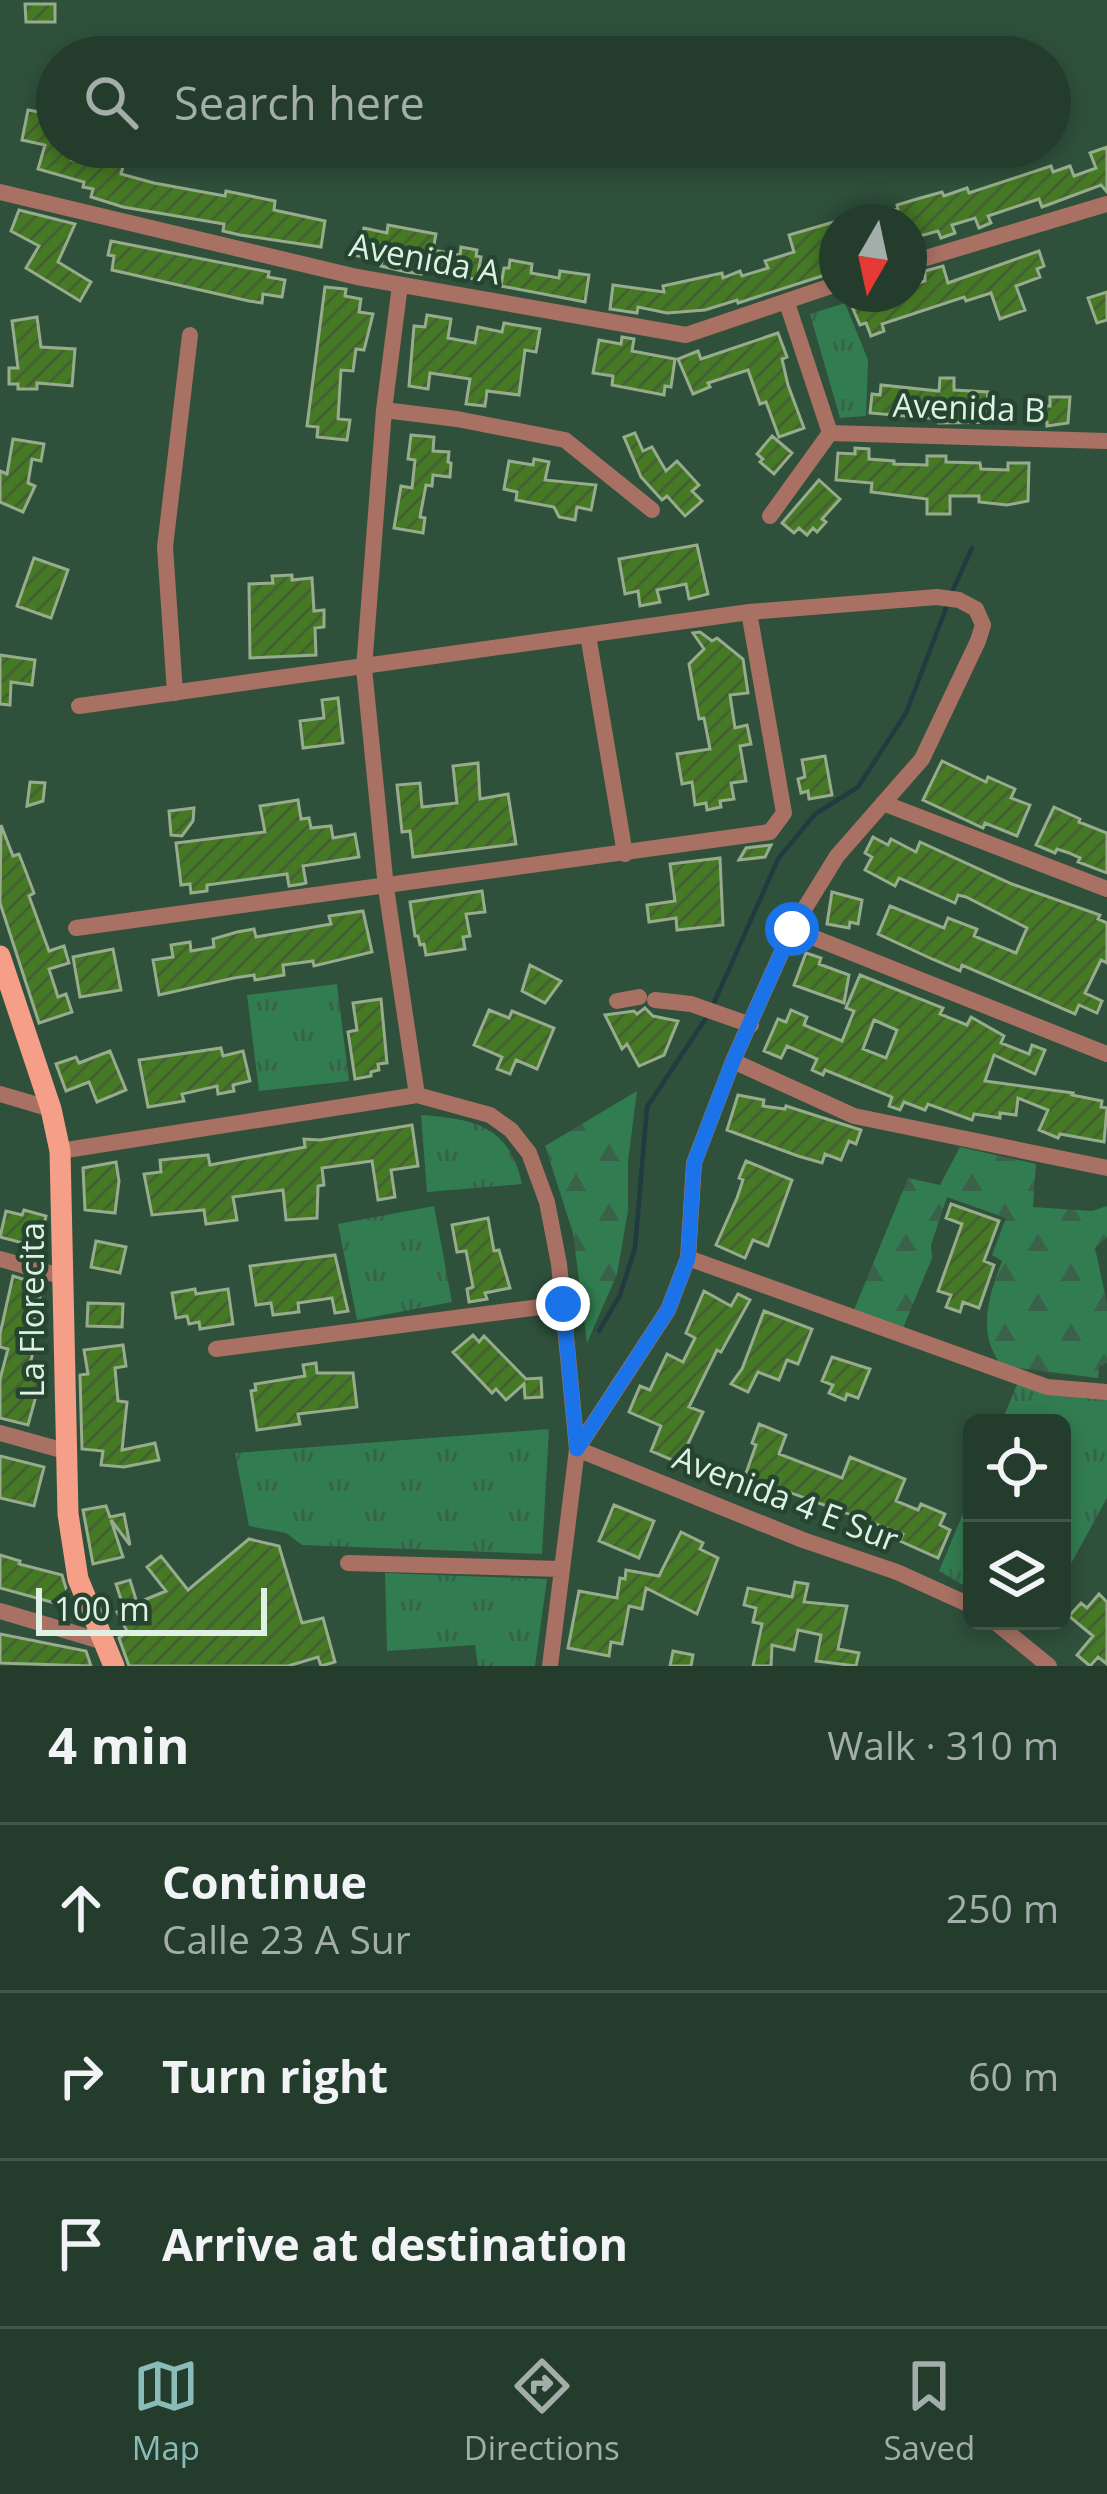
<!DOCTYPE html>
<meta charset="utf-8">
<style>
body{margin:0;font-family:"Open Sans",sans-serif;background:#2b4334;color:#f1f3f6}
.controls{position:absolute;right:36px;bottom:36px;display:grid;overflow:hidden;border-radius:18px;box-shadow:0 6px 18px #0003}
.controls button{width:108px;height:108px;display:grid;place-items:center;padding:0;border:0;border-bottom:3px solid #405648;background:#233c2c;color:#f1f3f6;font:60px sans-serif}
.compass{position:absolute;left:819px;top:204px;width:108px;height:108px;border-radius:50%;background:#233c2c;box-shadow:0 6px 18px #0003;rotate:189deg}
.scale{position:absolute;left:36px;bottom:30px;width:231px;box-sizing:border-box;padding-left:12px;border:6px solid #dff1e4;border-top:0;font-size:33px;line-height:42px;white-space:nowrap;color:#dff1e4;-webkit-text-stroke:9px #254531;paint-order:stroke}
.stop{position:absolute;width:36px;height:36px;margin:-27px;border:9px solid #1a73e8;border-radius:50%;background:#fff}
.stop.end{background:#1a73e8;border-color:#fff;box-shadow:0 3px 12px #0008}
.list{margin:0;padding:0;list-style:none}
h2{display:flex;justify-content:space-between;align-items:center;height:156px;margin:0;padding:0 48px;font-size:51px}
h2 small{font-size:39px;font-weight:400;color:#a3ada9}
.list li{display:grid;grid-template-columns:78px 1fr auto;gap:36px;align-items:center;box-sizing:border-box;height:168px;padding:0 48px;border-top:3px solid #405648}
.list b{display:block;font-size:45px;white-space:nowrap}
.list p{margin:0;font-size:39px;white-space:nowrap;color:#a3ada9}
.list em{font-size:39px;font-style:normal;color:#a3ada9}
.icon{flex:none;width:66px;height:66px;fill:none;stroke:currentColor;stroke-width:2;stroke-linecap:round;stroke-linejoin:round}
.map{position:relative;flex:none;width:1107px;height:1666px;overflow:hidden}
.search{position:absolute;background:#233c2c;box-shadow:0 6px 18px #0003;left:36px;right:36px;top:36px;height:132px;display:flex;align-items:center;gap:30px;box-sizing:border-box;padding:0 42px;border-radius:66px;color:#a3ada9;font-size:45px}
.sheet{height:660px;background:#233c2c}
nav{display:flex;justify-content:space-around;align-items:center;box-sizing:border-box;height:168px;border-top:3px solid #405648;background:#233c2c;font-size:33px;color:#a3ada9}
nav a{display:grid;justify-items:center;gap:6px}
nav .on{color:#8bbbb9}
.map>svg:first-child{display:block}
</style>
<div class="map">
<svg width="1107" height="1666" viewBox="0 0 1107 1666">
<defs>
<pattern id="grass-tufts" width="24" height="20" patternUnits="userSpaceOnUse" patternTransform="scale(3)"><rect width="24" height="20" fill="#327c51"/><path d="M3 7l-1-3M5 7V3M7 7l1-3M15 17l-1-3M17 17v-4M19 17l1-3" fill="none" stroke="#3a624a"/></pattern>
<pattern id="forest-firs" width="22" height="20" patternUnits="userSpaceOnUse" patternTransform="scale(3)"><rect width="22" height="20" fill="#327c51"/><path d="M5 1l3.5 6h-7zM16 11l3.5 6h-7z" fill="#3a624a"/></pattern>
<pattern id="building-hatch" width="6" height="6" patternUnits="userSpaceOnUse" patternTransform="scale(3)"><rect width="6" height="6" fill="#457923"/><path d="M-1 1l2-2M0 6l6-6M5 7l2-2" fill="none" stroke="#446034"/></pattern>
</defs>
<rect width="100%" height="100%" fill="#2f503b"/>
<path fill="url(#grass-tufts)" d="M845,303L868,360L866,416L840,418L810,314Z
M337,984L349,1081L259,1091L247,995Z
M421,1115C474,1119 509,1125 522,1184L427,1192Z
M434,1206L452,1302L357,1320L338,1224Z
M1018,1382L1107,1399V1498L1062,1580V1423H1001Z
M549,1429L542,1554L302,1545L286,1533L249,1526L235,1453Z
M972,1492V1590L939,1571Z
M385,1573L547,1579L535,1666H478L475,1645L387,1651Z"/>
<path fill="url(#forest-firs)" d="M637,1091L628,1161V1211L617,1274L587,1343L573,1233L545,1146Z
M960,1147L1036,1164L1033,1207L1092,1211L1107,1206V1237L1095,1248L1107,1303V1363L1099,1367L1098,1378L1002,1366C976,1334 989,1295 1002,1261L992,1255L1006,1218L947,1197L931,1245L932,1258L903,1328L854,1310L908,1178L940,1185Z"/>
<g fill="none" stroke-linecap="round" stroke-linejoin="round">
<path stroke="#223b41" stroke-width="4.5" d="M952,592L972,548
M713,1005L778,859L815,814L858,787L906,713L948,603
M599,1331L620,1295L635,1248L647,1107L708,1015"/>
</g>
<path fill="url(#building-hatch)" stroke="#97ac8c" stroke-width="3" fill-rule="evenodd" d="M25,4H55V22H26Z
M28,110L57,115V147H66L65,154L74,156L72,160L99,165L101,158L124,163L121,174L154,183L225,196L226,191L275,201L274,210L325,221L321,247L240,235L223,231L224,224L123,207L91,197L93,189L83,187L84,182L38,169L45,145L22,140Z
M1107,147V192L1101,185L1042,207L1039,199L988,216L991,223L979,228L975,218L952,225L955,233L941,238L938,231L909,239V222H865V218L898,209L897,205L917,199L942,192L944,196L967,188L969,193L1051,166L1053,172L1070,166L1074,176L1096,168L1090,153Z
M19,210L75,224L58,262L91,282L80,301L26,268L39,246L11,231Z
M837,221V267L822,276L738,303L737,300L705,310L667,313L638,307L637,313L610,309L613,285L664,292L663,286L722,273L723,278L740,271L742,276L768,268L765,261L794,252L789,235Z
M388,225L436,234L433,250L460,255L461,247L477,250L476,256L481,257L477,279L448,277L449,273L422,268L421,274L407,272L381,266L382,260L353,255L357,236L362,238L364,228L387,233Z
M111,241L269,272L268,277L285,280L282,297L263,294L262,303L249,301L112,270L114,256L108,255Z
M1039,251L1044,266L1037,269L1040,277L1016,286L1025,310L1000,319L991,293L966,301L964,297L882,324L884,331L871,336L866,323L860,325L853,309L889,294H909V286L925,281V271L943,266L948,283Z
M510,260L532,264L531,273L559,278L560,271L589,275L585,302L501,286L504,268H509Z
M325,287L346,289L345,296L361,299L359,312L373,314L364,350L356,349L353,371L341,370L338,419L350,420L347,440L317,437L318,427L307,426Z
M1107,292V320L1097,323L1088,298Z
M427,315L451,319L448,338L475,343L478,327L502,332L504,323L540,329L536,352L525,350L519,395L487,391L485,406L466,404L470,379L430,373L428,389L409,386L414,326L425,327Z
M37,317L41,347L75,349L72,386L37,383V389H18V384H9V368H18L12,321Z
M778,333L787,357L782,359L788,385L804,428L779,437L766,402L760,404L748,370L708,383L710,387L693,394L678,359L698,351L701,359Z
M622,337L634,339L632,351L675,359L671,387L665,386L664,395L612,385L613,376L593,373L599,340L621,344Z
M940,378H954V390L988,392L987,402H1003L1002,422L939,423V419L870,413L872,394L880,395L881,385L939,391Z
M1050,397H1070L1068,423L1047,426V422L1039,421L1040,405L1050,406Z
M635,433L643,451L652,447L666,471L677,461L699,485L692,491L702,501L685,516L667,496L662,500L641,477L624,437Z
M411,435L434,437L433,451L449,452L448,462L451,463L450,477L433,475L432,486L426,485L420,517L425,518L423,533L394,528L401,486L412,488L415,460L408,459Z
M772,436L792,453L774,474L760,462L763,459L757,454Z
M13,439L44,444L41,461L32,459L28,483L35,486L23,512L0,502V471L7,474Z
M855,448L869,449V459L894,461V464L927,465V456H946V462L980,463L981,469L1008,470V463H1029L1028,501L1007,505L979,502V496H950V514H927V499L871,492L872,483L836,480L838,453L855,454Z
M534,459L549,462L545,480L596,485L591,510L577,507L575,520L559,517L554,507L516,500L517,492L504,489L509,461L533,465Z
M819,480L840,499L822,519L826,522L817,532L813,528L807,535L799,528L794,533L782,523Z
M697,545L708,594L689,599L686,584L657,590L660,602L640,606L638,591L625,594L619,559Z
M34,558L68,570L51,618L17,606Z
M292,575V580L312,578L314,611L324,610V627L315,628L316,655L250,658L249,584L273,583L272,576Z
M700,632L712,641L717,638L743,659L748,693L730,695L735,728L747,725L751,744L740,746L746,781L731,783L734,799L720,801L721,807L707,810L706,803L695,805L692,782L682,784L677,754L710,749L704,718L699,719L689,664L704,649L693,633Z
M0,655L35,660L32,685L11,682L10,705L0,704Z
M338,698L343,743L303,748L300,721L324,718L322,700Z
M825,756L832,795L809,799L808,791L801,793L798,779L805,777L802,760Z
M942,761L986,782L988,777L1015,789L1011,798L1030,805L1017,836L985,823L983,828L923,800Z
M478,763L480,799L508,794L516,844L413,857L410,831L402,832L397,785L420,783L422,807L457,803L453,766Z
M30,782L45,783L43,801L27,806Z
M298,800L301,819L309,818L311,828L331,826L333,838L355,834L359,857L303,866L306,883L302,884L289,886L287,874L207,885V891L191,893L190,884L181,885L176,843L265,832L260,806Z
M1054,807L1080,819L1079,822L1107,833V873L1078,862L1080,858L1069,853L1057,849L1055,853L1036,845Z
M194,808L193,821L182,836L171,835L169,811Z
M1,825L13,856L19,854L26,872L34,893L29,896L49,951L64,946L69,963L49,969L58,997L66,994L72,1012L39,1023L0,903Z
M873,837L888,845L891,839L916,852L920,842L1012,884L1100,915L1098,919L1107,923V963L1101,960L1085,993L1102,1001L1097,1013L1079,1005L1075,1014L962,965L960,971L932,959L878,934L890,906L944,928L948,918L977,929L974,936L1016,953L1027,928L966,897L958,895L955,903L899,878L895,886L865,870L872,857L865,853Z
M771,845L765,857L739,860L746,848Z
M720,858L723,925L677,930L676,918L649,922L647,905L675,901L670,864Z
M482,891L485,912L466,914L470,936L463,937L465,949L426,955L424,944L420,945L418,936H415L410,902Z
M832,892L862,900L858,924L850,922L849,928L827,924Z
M363,911L372,952L314,966L313,961L283,965L284,975L255,980L254,975L234,978L159,995L153,960L173,957L171,945L190,942L191,951L214,947L213,939L237,932L254,929L256,937L331,924L329,916Z
M113,949L121,990L80,997L73,957Z
M806,953L821,958L819,964L849,975L844,1003L794,985Z
M530,965L561,981L545,1003L522,991Z
M860,975L943,1008L940,1014L967,1025L971,1017L1004,1036L1001,1043L1029,1054L1032,1045L1045,1050L1035,1074L994,1055L985,1081L1073,1093L1072,1095L1102,1101L1101,1107L1107,1108L1104,1142L1060,1134L1058,1138L1039,1130L1048,1110L1018,1098L1016,1115L1000,1113V1118L974,1114L972,1120L928,1104L925,1110L904,1102L900,1110L889,1106L892,1097L825,1070L823,1075L812,1070L817,1059L787,1046L781,1058L764,1051L778,1019L786,1022L791,1010L807,1017L804,1025L842,1041L854,1011L846,1008ZM874,1020L897,1030L886,1058L863,1049Z
M381,999L387,1063L378,1064L379,1070L371,1072V1076L355,1079L348,1032L357,1030L353,1003Z
M645,1008L653,1016L678,1021L664,1055L639,1066L627,1044L622,1049L605,1015L634,1011L637,1014Z
M489,1010L509,1018L512,1011L554,1028L537,1069L516,1060L510,1074L497,1069L502,1057L474,1045Z
M221,1048L223,1056L243,1051L250,1081L233,1085L234,1091L218,1094L217,1086L182,1094L184,1101L148,1107L139,1060Z
M110,1051L126,1090L97,1102L89,1082L66,1091L56,1064L76,1057L79,1063Z
M738,1095L764,1100L763,1106L785,1109L786,1106L861,1130L856,1144L849,1141L841,1160L825,1154L822,1163L798,1156L727,1130Z
M412,1125L418,1166L391,1170L395,1197L378,1200L372,1161L322,1168L324,1185L318,1186L317,1218L286,1220L283,1190L233,1197L237,1220L206,1224L204,1210L152,1215L144,1174L161,1172L160,1160L208,1155L210,1165L305,1147L304,1139L320,1140Z
M746,1161L792,1180L768,1246L753,1240L745,1258L716,1245L737,1198L743,1180L739,1178Z
M116,1162L119,1181L115,1213L85,1210L83,1168Z
M951,1204L999,1221L984,1261L994,1265L979,1308L963,1302L960,1312L946,1307L951,1295L938,1291L962,1224L946,1218Z
M24,1210L46,1216L37,1253L21,1249L23,1243L0,1237L6,1211L22,1215Z
M488,1218L494,1251L499,1250L510,1288L485,1293L487,1299L469,1302L467,1289L473,1287L466,1251L457,1252L452,1225Z
M96,1241L126,1247L120,1273L91,1267Z
M335,1255L348,1311L335,1313L332,1298L298,1303L299,1312L273,1315L271,1303L256,1305L250,1266Z
M13,1276L26,1280L25,1285L42,1289L34,1320L41,1322L27,1375L41,1378L28,1425L0,1418V1379L8,1349L0,1347V1334Z
M195,1289L196,1294L228,1289L233,1324L200,1329L199,1322L189,1324L187,1316L176,1318L172,1293Z
M704,1291L731,1306L738,1294L750,1300L721,1352L717,1350L689,1407L703,1412L679,1463L651,1451L661,1426L629,1412L640,1386L650,1390L667,1354L683,1362L695,1338L686,1333Z
M88,1303L123,1304L122,1327L87,1326Z
M764,1311L812,1329L798,1364L787,1360L779,1380L758,1372L748,1392L731,1384L742,1369Z
M473,1335L479,1342L484,1336L526,1379L541,1378L542,1397L525,1398L524,1384L506,1400L496,1389L492,1393L453,1352Z
M123,1345L126,1366L115,1368L118,1401L127,1402L122,1450L155,1443L159,1460L124,1467L101,1465L103,1451L82,1449L80,1375L88,1374L84,1350Z
M832,1357L870,1369L858,1398L847,1394L845,1400L829,1393L833,1385L822,1381Z
M316,1363L317,1373H353L357,1407L298,1414L300,1424L257,1430L251,1391L256,1390L255,1384L305,1376L303,1365Z
M759,1424L786,1435L779,1454L842,1478L850,1457L905,1479L896,1501L918,1510L921,1504L945,1514L940,1525L950,1530L938,1558L900,1541L903,1534L745,1476L756,1445L752,1443Z
M0,1456L44,1467L34,1506L0,1498Z
M614,1505L654,1521L639,1558L599,1541Z
M106,1506L110,1517L124,1514L130,1545L111,1520L123,1557L93,1564L83,1510Z
M681,1532L703,1543L700,1549L718,1558L697,1614L646,1588L642,1609L629,1606L622,1644L611,1642L609,1656L568,1648L579,1591L617,1598L620,1578L625,1579L626,1570L659,1576Z
M249,1539L279,1546L302,1623L323,1618L335,1662L321,1666L318,1657L288,1666H129L119,1638L127,1631L117,1612L124,1609L116,1584L130,1580L137,1603L166,1591L147,1567L161,1556L188,1590Z
M0,1555L20,1561L19,1564L62,1575L68,1595L66,1606L0,1588Z
M795,1582L808,1584L804,1602L847,1606L838,1649L859,1653L856,1666L816,1661L821,1635L798,1630L794,1650L772,1645L771,1666H753L762,1624L753,1622L756,1608L744,1605L748,1588L792,1597Z
M1099,1594L1107,1602V1664L1098,1657L1090,1666L1077,1655L1093,1636L1069,1616L1081,1603L1087,1608Z
M0,1634L86,1651L91,1666L0,1663Z
M673,1651L693,1655L691,1666H670Z"/>
<g fill="none" stroke-linecap="round" stroke-linejoin="round">
<path stroke="#a87163" stroke-width="16" d="M0,192L357,277L686,335L837,284
M909,263L1107,204
M400,285L384,410L457,419L565,440L652,510
M787,303L830,433
M384,410L364,668L386,888L417,1095
M770,516L830,433L1107,441
M588,635L625,854
M175,693L165,547L190,335
M79,706L749,612L937,597L959,600L976,609L983,625L978,641L922,759L837,856L792,929L733,1061L694,1163L688,1258L668,1310L577,1449L550,1666
M883,803L1107,889
M76,928L770,832L784,813L749,612
M792,929L1107,1054
M655,1000L691,1004L751,1025
M617,1001L639,997
M733,1061L854,1116L1107,1168
M0,1094L51,1109
M60,1151L417,1095L490,1115L511,1130L529,1153L547,1202L559,1264L577,1449L803,1540L897,1572L972,1606
M688,1258L1047,1387L1107,1392
M0,1259L64,1277
M216,1349L563,1304
M0,1433L65,1451
M348,1563L561,1569
M0,1611L104,1642
M994,1621L1049,1666"/>
<path stroke="#f69f88" stroke-width="21" d="M0,956L51,1109L60,1151L68,1514L78,1579L114,1666"/>
</g>
<g fill="none" stroke-linecap="round" stroke-linejoin="round">
<path stroke="#1a73e8" stroke-width="15" d="M563,1304L577,1449L668,1310L688,1258L694,1163L733,1061L792,929"/>
</g>
<g text-anchor="middle" dominant-baseline="central" stroke-width="9" stroke-linejoin="round" paint-order="stroke">
<g font-size="33" fill="#dff1e4" stroke="#254531">
<text transform="translate(425 258) rotate(11)">Avenida A</text>
<text transform="translate(969 407) rotate(2)">Avenida B</text>
<text transform="translate(31 1310) rotate(-90)">La Florecita</text>
<text transform="translate(786 1498) rotate(21)">Avenida 4 E Sur</text>
</g>
</g>
</svg>
<div class="controls">
<button><svg class="icon" aria-label="locate" viewBox="0 0 24 24"><circle cx="12" cy="12" r="6"/><path d="M12 2v4M12 18v4M2 12h4M18 12h4"/></svg></button>
<button><svg class="icon" aria-label="layers" viewBox="0 0 24 24"><path d="M12 4l9 5-9 5-9-5zM3 14l9 5 9-5"/></svg></button>
</div>
<svg class="compass" viewBox="-18 -18 36 36"><path d="M0-13l5 13h-10z" fill="#e53935"/><path d="M0 13l5-13h-10z" fill="#a3ada9"/></svg>
<div class="scale">100 m</div>
<div class="stop" style="left:792px;top:929px"></div>
<div class="stop end" style="left:563px;top:1304px"></div>
<div class="search"><svg class="icon" aria-label="search" viewBox="0 0 24 24"><circle cx="10" cy="10" r="6"/><path d="M15 15l6 6"/></svg>Search here</div>
</div>
<section class="sheet">
<h2>4 min<small>Walk · 310 m</small></h2>
<ul class="list">
<li><svg class="icon" aria-label="ahead" viewBox="0 0 24 24"><path d="M12 20V5M6 11l6-6 6 6"/></svg><div><b>Continue</b><p>Calle 23 A Sur</p></div><em>250 m</em></li>
<li><svg class="icon" aria-label="right" viewBox="0 0 24 24"><path d="M7 20v-9h11M14 6l5 5-5 5"/></svg><div><b>Turn right</b></div><em>60 m</em></li>
<li><svg class="icon" aria-label="arrive" viewBox="0 0 24 24"><path d="M6 21V4h12l-3 4 3 4H6"/></svg><div><b>Arrive at destination</b></div></li>
</ul>
</section>
<nav>
<a class="on"><svg class="icon" aria-label="map" viewBox="0 0 24 24"><path d="M3 6l6-2 6 2 6-2v14l-6 2-6-2-6 2zM9 4v14M15 6v14"/></svg>Map</a>
<a><svg class="icon" aria-label="directions" viewBox="0 0 24 24"><path d="M12 3l9 9-9 9-9-9zM9 14v-3h6M13 9l2 2-2 2"/></svg>Directions</a>
<a><svg class="icon" aria-label="saved" viewBox="0 0 24 24"><path d="M7 4h10v16l-5-4-5 4z"/></svg>Saved</a>
</nav>
